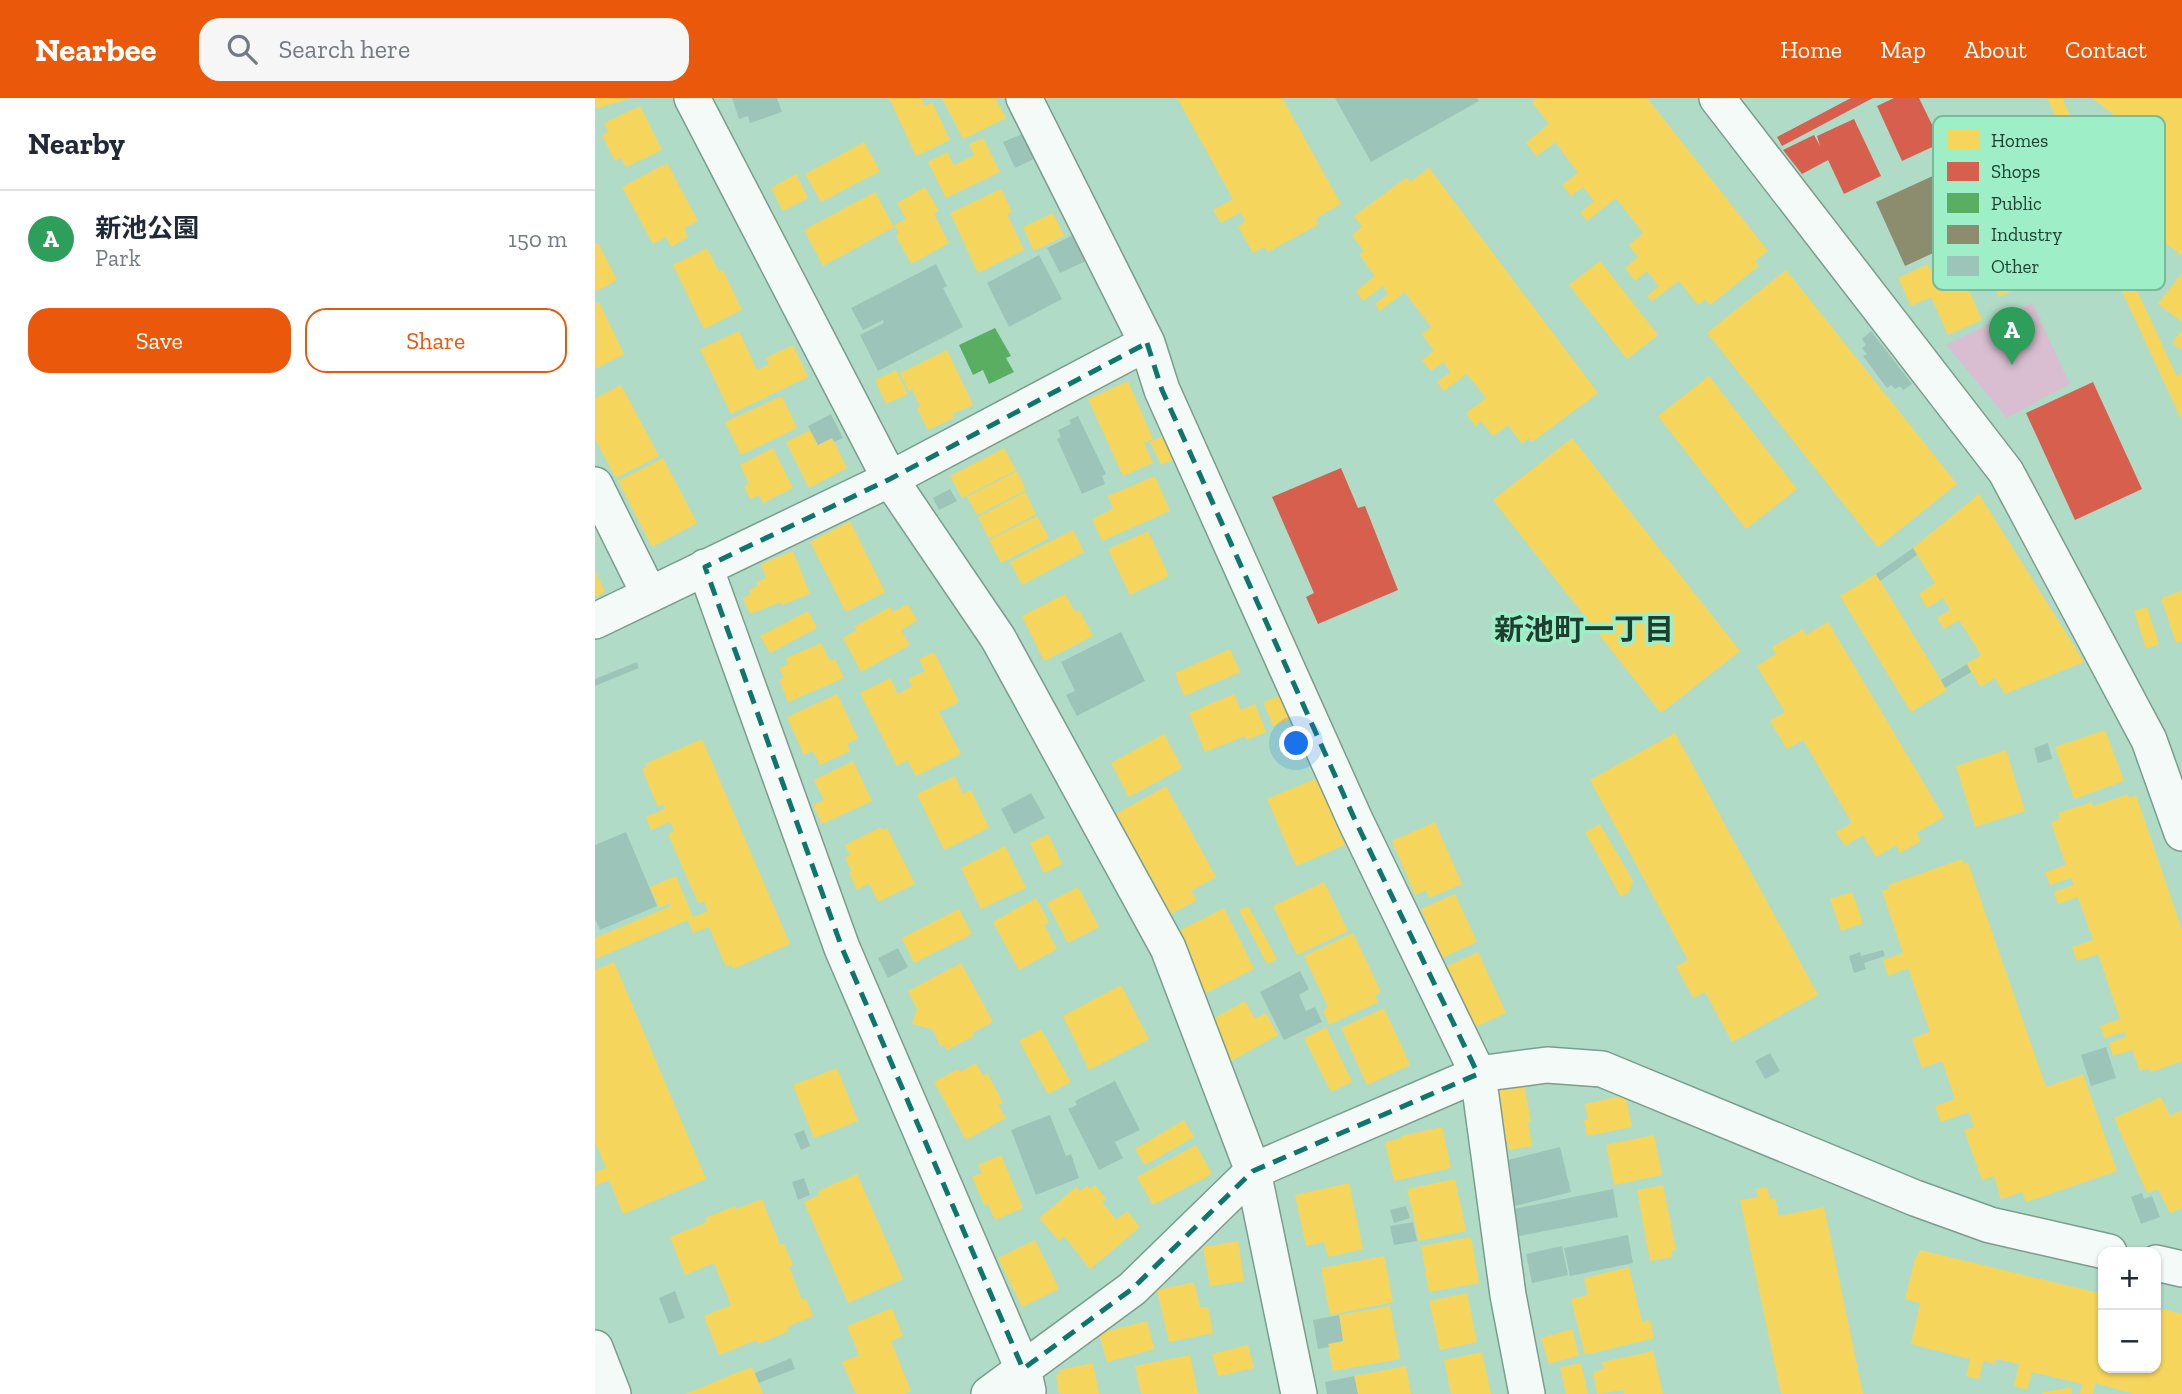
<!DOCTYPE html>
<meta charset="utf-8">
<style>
body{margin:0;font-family:"Zilla Slab","Noto Sans JP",serif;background:#f6f6f7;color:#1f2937}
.controls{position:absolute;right:21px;bottom:21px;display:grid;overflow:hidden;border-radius:14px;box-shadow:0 2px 5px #0004}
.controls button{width:63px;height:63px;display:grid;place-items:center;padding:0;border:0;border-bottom:2px solid #e0e1e3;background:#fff;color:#1f2937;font:35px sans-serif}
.you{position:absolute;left:702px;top:646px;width:24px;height:24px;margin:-18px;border:5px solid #fff;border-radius:50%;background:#1a73e8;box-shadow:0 0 0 10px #1a73e833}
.badge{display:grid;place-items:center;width:46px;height:46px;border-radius:50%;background:#ea580c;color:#fff;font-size:23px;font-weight:700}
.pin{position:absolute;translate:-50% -58px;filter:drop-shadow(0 2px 4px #0008)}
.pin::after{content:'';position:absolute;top:37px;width:24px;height:21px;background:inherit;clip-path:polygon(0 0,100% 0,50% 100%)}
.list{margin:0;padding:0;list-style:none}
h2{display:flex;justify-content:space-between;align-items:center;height:91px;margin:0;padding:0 28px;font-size:30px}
h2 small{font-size:23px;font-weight:400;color:#747a83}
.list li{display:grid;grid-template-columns:46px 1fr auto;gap:21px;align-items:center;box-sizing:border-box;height:98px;padding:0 28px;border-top:2px solid #e0e1e3}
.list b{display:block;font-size:26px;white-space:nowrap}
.list p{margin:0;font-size:23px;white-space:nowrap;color:#747a83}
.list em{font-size:23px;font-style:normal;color:#747a83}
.actions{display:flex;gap:14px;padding:21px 28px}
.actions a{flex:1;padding:16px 0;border:2px solid #ea580c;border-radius:21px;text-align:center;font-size:24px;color:#ea580c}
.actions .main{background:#ea580c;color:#fff}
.icon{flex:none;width:38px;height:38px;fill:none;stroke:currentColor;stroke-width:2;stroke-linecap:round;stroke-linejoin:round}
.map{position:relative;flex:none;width:1587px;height:1296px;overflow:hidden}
header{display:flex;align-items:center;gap:42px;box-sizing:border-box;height:98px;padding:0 35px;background:#ea580c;color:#fff}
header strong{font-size:33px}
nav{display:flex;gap:38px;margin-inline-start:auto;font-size:24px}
.search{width:490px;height:63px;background:#f6f6f7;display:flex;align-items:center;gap:18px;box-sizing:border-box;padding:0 24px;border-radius:21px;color:#747a83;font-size:26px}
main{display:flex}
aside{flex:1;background:#fff}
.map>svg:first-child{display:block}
</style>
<header>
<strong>Nearbee</strong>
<div class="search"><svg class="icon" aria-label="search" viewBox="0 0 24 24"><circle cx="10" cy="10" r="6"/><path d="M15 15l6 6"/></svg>Search here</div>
<nav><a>Home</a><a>Map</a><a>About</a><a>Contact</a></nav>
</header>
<main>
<aside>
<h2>Nearby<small></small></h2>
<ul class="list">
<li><span class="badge" style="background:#2e9e5b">A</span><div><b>新池公園</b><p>Park</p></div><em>150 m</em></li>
</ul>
<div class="actions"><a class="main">Save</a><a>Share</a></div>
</aside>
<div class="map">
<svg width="1587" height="1296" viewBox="0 0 1587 1296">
<rect width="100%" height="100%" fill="#b0dcc7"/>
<path fill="#d8bed0" d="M1437,205L1475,286L1412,320L1351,247Z"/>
<path fill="#f6d55c" d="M0,0H33V1L0,11Z
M294,0H326L330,8L337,4L355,42L321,58Z
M347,0H400L411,20L368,41Z
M582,0H687L746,106L721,120L724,126L673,154L669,149L658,155L643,128L650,124L646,114L626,125L618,112L638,101Z
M942,0H1052L1173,153L1160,163L1164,168L1115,207L1110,201L1103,207L1084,183L1057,203L1052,198L1064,188L1052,173L1040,183L1030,170L1043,159L1034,147L1048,135L1021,100L992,123L985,115L999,103L988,89L976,98L967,87L983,75L960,44L942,58L931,45L954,26L937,4Z
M1452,0H1469L1468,2L1525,124L1532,116L1528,113L1535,104L1518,91L1533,71L1498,44L1519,17L1497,0H1587V158L1543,124L1522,149L1582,279L1587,274V323L1505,146L1515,135Z
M45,8L67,52L31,69L26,60L20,63L7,37L13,34L9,25Z
M388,40L405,74L351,100L333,64L352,54L359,67L379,57L374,46Z
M269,44L285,73L226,104L210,76Z
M72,65L103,123L89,130L93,139L76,149L71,139L58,146L27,89Z
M834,70L1003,295L937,344L934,340L927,346L913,327L898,338L886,323L880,328L871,315L891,300L872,276L849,293L842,284L856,274L848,264L836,273L827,262L839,253L827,236L836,229L810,194L785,213L780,206L793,196L788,188L768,203L761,193L780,178L764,156L769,153L757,137L767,129L759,118L812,79L815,84Z
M201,76L213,100L188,113L176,90Z
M330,89L344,113L339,116L354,145L316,166L301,138L304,136L299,127L311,121L302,105Z
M406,91L417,114L412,116L429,152L383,175L355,115Z
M280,94L299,129L228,168L209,132Z
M458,115L469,138L439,153L428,129Z
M1402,134L1427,188L1404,199L1394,176L1371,186L1387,222L1353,237L1336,199L1316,208L1303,180L1333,166L1342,186L1358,179L1349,158Z
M3,145L22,182L0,194V146Z
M112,150L124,174L128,172L147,212L109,231L78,167Z
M1005,163L1063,237L1032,261L974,187Z
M1191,172L1362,386L1283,449L1112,235Z
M1587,175V224L1563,206Z
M4,204L29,256L0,271V206Z
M1587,232V252L1577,245Z
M144,233L162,272L174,266L171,260L198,247L213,279L136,316L105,251Z
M352,252L378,307L357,316L359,320L333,332L322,310L325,308L317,291L314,293L305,275Z
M301,272L313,296L291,306L280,282Z
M1114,278L1202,391L1151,431L1063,318Z
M533,283L558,341L549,345L558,365L528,378L493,301Z
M26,287L64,358L21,380L0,341V300Z
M187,298L202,330L146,357L130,324Z
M215,332L223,347L237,340L252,370L214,390L191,344Z
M576,334L587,358L566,367L555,344Z
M977,340L1145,553L1066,615L898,402Z
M178,350L198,390L168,405L164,397L155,401L149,388L154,386L145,367Z
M409,350L421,372L367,400L355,378Z
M68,360L102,425L57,449L23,383Z
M422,373L431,392L382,417L372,399Z
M560,378L575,413L507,443L497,421L518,411L513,398Z
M430,394L441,416L394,441L383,419Z
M1384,396L1489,564L1410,596L1400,580L1386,589L1371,566L1386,557L1364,522L1349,531L1342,520L1355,512L1348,500L1332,510L1324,496L1340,485L1318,450Z
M442,418L454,440L406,465L394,442Z
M255,423L290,494L251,514L215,444Z
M478,432L489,454L427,487L415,464Z
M553,433L574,478L535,497L513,451Z
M198,453L215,496L187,507L186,504L155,516L148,500L156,496L154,492L163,488L161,484L171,480L166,466Z
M0,472L10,494L0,499Z
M1281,476L1352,592L1316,614L1245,498Z
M1587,493V543L1581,545L1566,500Z
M470,496L480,514L484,512L498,538L449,563L427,518Z
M313,506L322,523L306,532L315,547L266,574L248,540L262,532L259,529L295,509L298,514Z
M1552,509L1564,546L1551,551L1539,513Z
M213,513L222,530L175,555L165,538Z
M1233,524L1349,719L1321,735L1326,743L1305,755L1301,747L1281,759L1268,737L1250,748L1241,734L1257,725L1208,642L1192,651L1175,623L1190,614L1162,568L1181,556L1177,549L1208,531L1211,537Z
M226,545L235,563L240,561L249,580L193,604L184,582L189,580L184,570L193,566L191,560Z
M635,551L645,574L589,598L580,575Z
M339,554L364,604L344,614L366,656L321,678L312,662L302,668L265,595L295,580L303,596L317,588L313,581L330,573L324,561Z
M242,596L263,640L252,646L255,653L225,667L218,653L209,657L192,619Z
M639,596L646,612L660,606L671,634L652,642L650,638L610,654L594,615Z
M690,596L699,620L678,628L668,604Z
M1510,632L1529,683L1479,701L1460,649Z
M1080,635L1223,897L1137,944L1110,894L1098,900L1081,868L1093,862L995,682Z
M569,636L587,670L534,699L516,665Z
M107,641L195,846L138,871L136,866L131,869L114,829L98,835L93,822L0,861V840L76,808L75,805L64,810L55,789L81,778L98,819L113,813L109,803L103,805L73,736L79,733L75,724L56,732L51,719L70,711L68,706L63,709L47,671L52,669L50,666Z
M1411,652L1430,713L1380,729L1361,668Z
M258,663L277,703L227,726L218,707L229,702L219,682Z
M360,678L368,696L376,692L394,730L349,752L322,696Z
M722,680L750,747L701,768L672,701Z
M571,688L621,779L596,793L602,802L576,816L521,716Z
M1533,696L1534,700L1541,697L1587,832V963L1556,974L1554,970L1545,973L1537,952L1518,958L1514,945L1531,939L1530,934L1510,940L1505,928L1525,921L1503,856L1482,863L1477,849L1498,842L1483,799L1463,806L1459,794L1479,787L1476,780L1455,787L1450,774L1471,767L1456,725L1465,721L1463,715L1497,704L1498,708Z
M840,724L867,786L834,800L831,792L820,797L797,743Z
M1005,726L1038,783L1034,794L1026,799L990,734Z
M286,729L287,732L292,730L320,786L283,804L274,785L262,792L254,775L257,774L250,760L255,757L250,747Z
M453,736L467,766L449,775L435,745Z
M410,748L431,790L386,811L366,770Z
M1367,761L1369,766L1373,765L1451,989L1488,976L1522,1073L1431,1104L1427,1094L1406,1101L1399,1078L1387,1082L1369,1032L1379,1029L1374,1014L1346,1024L1340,1008L1360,1001L1347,963L1327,970L1317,940L1335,934L1313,870L1293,878L1288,862L1308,855L1287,793L1294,791L1293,787Z
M729,784L753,833L702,857L678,808Z
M483,789L504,829L473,845L452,805Z
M1257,794L1268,825L1246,833L1235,801Z
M860,796L882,844L847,860L826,811Z
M441,800L454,824L449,827L462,851L424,872L398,824Z
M653,808L682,861L672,866L644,812Z
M629,810L659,871L609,896L578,836Z
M364,811L377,836L319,865L307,840Z
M758,835L786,894L780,897L783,904L734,927L728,912L733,909L709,858Z
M883,854L911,915L878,930L850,869Z
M19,864L111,1081L28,1116L14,1082L0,1088V1074L11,1070L0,1044V872Z
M366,865L398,924L377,935L379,938L352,952L349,947L346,949L337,931L317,926L322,911L313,893Z
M526,887L554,941L494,972L468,918Z
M650,903L660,921L671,915L683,937L636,963L614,923Z
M789,910L815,967L772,987L746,930Z
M731,929L757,984L736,994L709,940Z
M446,931L476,984L453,996L424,943Z
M381,965L388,978L392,975L408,1005L403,1007L411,1020L371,1042L339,984L363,971L365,974Z
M242,970L263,1023L219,1040L198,987Z
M929,987L936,1024H933L937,1048L914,1052L912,1043L906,1045L900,993Z
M1030,997L1037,1029L992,1038L989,1022L993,1021L990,1006Z
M1566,999L1575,1018L1587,1012V1110L1575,1115L1563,1091L1552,1095L1519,1020Z
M589,1022L599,1039L550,1067L540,1051Z
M847,1029L856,1070L799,1083L790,1044L806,1040V1038Z
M1059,1037L1067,1077L1019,1087L1011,1047Z
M601,1047L617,1076L558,1107L542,1079Z
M406,1057L428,1110L400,1122L393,1106L389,1107L377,1079L387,1075L383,1067Z
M262,1076L308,1181L253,1205L209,1104L224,1097L223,1093Z
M860,1081L871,1133L824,1143L812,1091Z
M754,1085L768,1151L733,1159L729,1144L711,1148L700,1097Z
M492,1087L495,1091L500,1087L511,1101L507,1104L521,1122L532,1113L545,1129L495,1171L469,1138L464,1143L444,1120L481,1089L485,1093Z
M1068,1087L1081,1152L1076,1153L1077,1159L1055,1163L1042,1092Z
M1172,1089L1175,1101L1180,1100L1184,1118L1229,1109L1268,1296H1186L1145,1102L1163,1099L1161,1091Z
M167,1101L185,1147L189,1146L198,1167L194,1169L207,1202L211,1201L218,1218L192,1229L194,1233L163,1246L162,1242L124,1257L109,1218L136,1207L119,1165L90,1177L75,1139L112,1124L110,1120L140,1108L141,1111Z
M876,1139L884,1185L834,1194L826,1148Z
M440,1142L464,1191L427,1209L403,1160Z
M643,1143L649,1183L615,1188L608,1149Z
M1325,1152L1508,1196V1270H1561V1209L1587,1216V1296H1539L1500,1285L1498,1296H1485L1487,1286L1437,1274L1432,1292L1419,1288L1424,1266L1401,1261L1400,1266L1388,1263L1384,1281L1371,1278L1375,1261L1316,1246L1325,1205L1310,1201L1321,1157L1323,1158Z
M789,1158L798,1204L735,1217L726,1170Z
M1034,1169L1047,1224L1055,1222L1059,1240L990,1257L976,1201L993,1197L989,1180Z
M599,1184L605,1210L613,1209L618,1235L574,1244L562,1192Z
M872,1195L882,1244L845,1252L834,1203Z
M795,1208L805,1261L738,1273L733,1246L748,1243L744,1217Z
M297,1210L308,1238L296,1243L316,1293L310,1296H261L247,1264L264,1257L252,1228Z
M552,1223L559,1251L512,1264L504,1235Z
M977,1231L984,1257L954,1266L946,1240Z
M653,1247L659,1270L623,1278L617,1256Z
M1058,1253L1068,1296H1029L1028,1292L1002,1296L998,1274L1009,1271L1007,1264Z
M887,1254L896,1296H856L849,1262Z
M595,1257L603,1296H546L540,1268Z
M498,1265L504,1296H464L461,1277L465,1276L464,1272Z
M986,1265L993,1296H971L965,1269Z
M811,1268L816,1296H763L759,1278Z
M157,1269L168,1296H91L141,1275Z
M1476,1289L1477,1296H1447V1295Z"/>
<path fill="#d6604d" d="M1256,0H1278L1187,48L1182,39Z
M1299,0H1324L1346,45L1307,63L1282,8Z
M1259,21L1286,78L1249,96L1233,62L1207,76L1188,52L1219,37L1225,48L1222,38Z
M1498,284L1547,391L1480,422L1431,315Z
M746,370L763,410L770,408L803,492L723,526L711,499L719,495L677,399Z"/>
<path fill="#5aae61" d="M400,230L416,258L411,260L419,274L394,286L388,272L378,277L364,247Z"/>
<path fill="#8c8c6e" d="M1364,66L1393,130L1310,168L1281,104Z"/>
<path fill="#9dc4b8" d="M137,0H182L187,14L155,25L153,18L144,21Z
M740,0H882L884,3L776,64Z
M432,34L443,59L420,70L408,44Z
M478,137L491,163L465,175L452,150Z
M444,157L467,201L414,229L392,185Z
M341,166L352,188L348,190L368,229L283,273L265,237L289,225L288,222L268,232L256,210Z
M1276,233L1317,286L1308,292L1305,288L1300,291L1296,287L1292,290L1268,258L1272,256L1267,250L1271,247L1267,241Z
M236,316L248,340L239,344L237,340L223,347L213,328Z
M483,318L511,376L507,378L510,386L487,396L462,341L466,339L463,332L476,326L474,322Z
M355,391L362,403L344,412L338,400Z
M1318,450L1322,457L1285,483L1281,476Z
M526,534L550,583L482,618L471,597L480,593L466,564Z
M42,564L44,570L0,588V581Z
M1372,566L1376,574L1350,590L1346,582Z
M1453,645L1457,661L1443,665L1439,650Z
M436,695L450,720L419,736L406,711Z
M31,734L62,808L5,832L0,821V747Z
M303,850L313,869L293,880L283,860Z
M1288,852L1290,858L1269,865L1271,871L1259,875L1254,858L1265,854L1266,858Z
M705,873L714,891L704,897L711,913L720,909L727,924L689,942L665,894Z
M1511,949L1521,980L1496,988L1486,957Z
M1175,955L1185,973L1170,981L1160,963Z
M520,983L545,1032L520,1044L528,1060L504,1072L473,1011L482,1007L480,1003Z
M455,1017L471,1058L476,1056L484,1080L441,1097L416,1032Z
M209,1032L215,1048L206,1052L199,1036Z
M965,1049L976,1094L920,1108L909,1063Z
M209,1080L215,1097L203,1102L197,1084Z
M1018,1091L1023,1119L924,1138L919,1111Z
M1547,1095L1549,1101L1557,1098L1565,1119L1546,1126L1536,1099Z
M811,1108L815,1120L799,1125L795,1112Z
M818,1124L822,1143L799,1147L795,1128Z
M1033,1137L1038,1165L975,1178L969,1150Z
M967,1148L973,1177L937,1185L931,1156Z
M80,1193L90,1220L74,1226L64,1200Z
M744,1217L748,1243L733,1246L734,1249L723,1251L718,1222Z
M196,1260L200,1271L164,1285L160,1275Z
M759,1278L763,1296H732L730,1284Z"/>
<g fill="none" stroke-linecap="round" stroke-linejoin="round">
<defs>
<path id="minor" d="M97,0L295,381L403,540L573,850L658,1073L704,1296
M429,0L552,245L567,292L760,722L883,976L952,967L1007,971L1320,1100L1395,1127L1514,1154
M1122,0L1411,374L1554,642L1587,735
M0,387L54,496
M110,469L247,850L428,1271L433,1293
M0,523L295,381L552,245
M1561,1165L1587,1171
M0,1250L18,1296
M394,1296L537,1191L658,1073L883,976L913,1197L932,1296"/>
</defs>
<use href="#minor" stroke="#7a9d8d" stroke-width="38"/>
<use href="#minor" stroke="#f3faf7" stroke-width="35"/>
</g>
<path fill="none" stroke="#0f766e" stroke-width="5" stroke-dasharray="14 9" stroke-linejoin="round" d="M552,245L567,292L760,722L883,976L658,1073L537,1191L428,1271L247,850L110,469L295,381Z"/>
<g text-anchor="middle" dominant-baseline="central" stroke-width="7" stroke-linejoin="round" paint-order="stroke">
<g font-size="30" font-weight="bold" fill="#1e3f30" stroke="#9eeec8">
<text x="989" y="532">新池町一丁目</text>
</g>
</g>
<rect x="1338" y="18" width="232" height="174" rx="10" fill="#9eeec8" stroke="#78ba9a" stroke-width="2"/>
<rect x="1352" y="32" width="32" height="20" fill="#f6d55c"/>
<rect x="1352" y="64" width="32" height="19" fill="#d6604d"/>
<rect x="1352" y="95" width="32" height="20" fill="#5aae61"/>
<rect x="1352" y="127" width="32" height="19" fill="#8c8c6e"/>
<rect x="1352" y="158" width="32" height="20" fill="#9dc4b8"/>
<g font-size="19" fill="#1e3f30">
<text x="1396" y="49">Homes</text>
<text x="1396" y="80">Shops</text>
<text x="1396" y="112">Public</text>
<text x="1396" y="143">Industry</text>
<text x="1396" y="175">Other</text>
</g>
</svg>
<div class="controls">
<button>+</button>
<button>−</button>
</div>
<div class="you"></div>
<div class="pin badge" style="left:1417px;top:267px;background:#2e9e5b">A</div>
</div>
</main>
